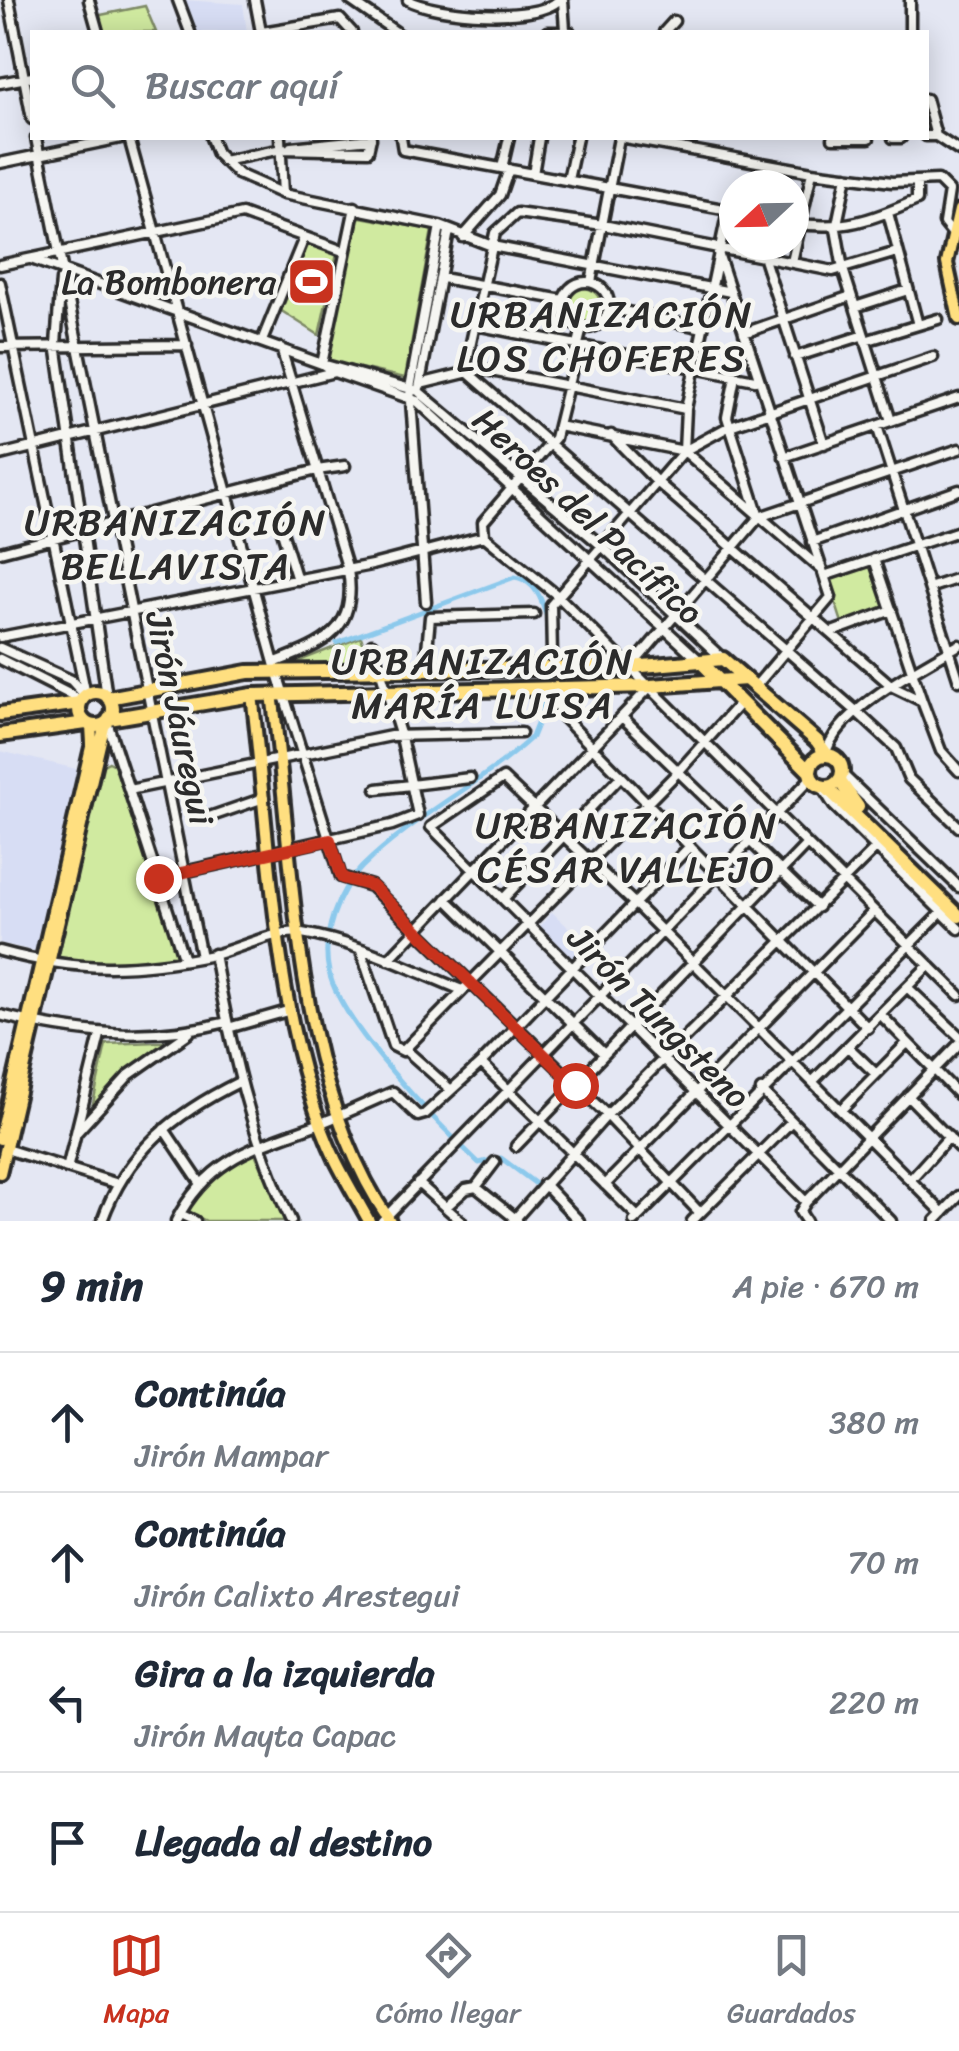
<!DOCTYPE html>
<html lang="es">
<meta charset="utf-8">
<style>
body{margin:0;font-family:Sriracha,sans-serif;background:#f6f6f7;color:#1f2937}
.compass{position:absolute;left:719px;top:170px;width:90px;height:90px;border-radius:50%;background:#fff;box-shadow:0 5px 25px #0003;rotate:248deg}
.stop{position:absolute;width:30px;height:30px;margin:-22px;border:8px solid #c8321e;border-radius:50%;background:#fff}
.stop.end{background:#c8321e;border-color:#fff;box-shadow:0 2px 10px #0008}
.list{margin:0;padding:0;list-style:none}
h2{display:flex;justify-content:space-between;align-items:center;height:130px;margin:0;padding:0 40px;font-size:42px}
h2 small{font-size:32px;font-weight:400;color:#747a83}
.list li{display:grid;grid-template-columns:65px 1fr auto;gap:30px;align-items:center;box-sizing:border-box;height:140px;padding:0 40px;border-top:2px solid #e0e1e3}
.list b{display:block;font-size:38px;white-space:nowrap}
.list p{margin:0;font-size:32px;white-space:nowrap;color:#747a83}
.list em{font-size:32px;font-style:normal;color:#747a83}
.icon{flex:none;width:55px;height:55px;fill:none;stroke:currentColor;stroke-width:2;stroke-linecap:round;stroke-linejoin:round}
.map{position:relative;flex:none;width:959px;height:1221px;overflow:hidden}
.search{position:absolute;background:#fff;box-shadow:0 5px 25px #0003;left:30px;right:30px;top:30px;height:110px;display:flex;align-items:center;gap:25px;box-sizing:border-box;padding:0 35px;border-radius:0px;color:#747a83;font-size:38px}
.sheet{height:690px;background:#fff}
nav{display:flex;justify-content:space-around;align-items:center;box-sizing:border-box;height:140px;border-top:2px solid #e0e1e3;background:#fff;font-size:28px;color:#747a83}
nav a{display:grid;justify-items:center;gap:5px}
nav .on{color:#c8321e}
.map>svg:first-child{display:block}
</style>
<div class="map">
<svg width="959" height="1221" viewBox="0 0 959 1221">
<rect width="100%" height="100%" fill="#e4e7f3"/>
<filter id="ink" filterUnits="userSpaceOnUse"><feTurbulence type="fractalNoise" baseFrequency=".01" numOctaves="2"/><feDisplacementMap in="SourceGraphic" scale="20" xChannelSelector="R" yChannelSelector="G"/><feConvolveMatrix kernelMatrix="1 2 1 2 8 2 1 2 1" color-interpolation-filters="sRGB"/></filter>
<g filter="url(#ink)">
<path fill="#d7ddf4" d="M183,0L243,4L247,32H194Z
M0,751L81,770L40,952L0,943Z
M552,912L590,948L573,963L538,929Z"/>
<path fill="#d0eaa0" stroke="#7e8a66" stroke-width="2.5" d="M145,6L156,32H101L96,16Z
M355,216L432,230L405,378L324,360Z
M306,244L337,254L319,335L280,310Z
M565 306a18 18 0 1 1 36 0a18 18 0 1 1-36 0Z
M870,564L885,608L842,623L828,579Z
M361,637L372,668L286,666Z
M109,762L115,765L177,954L175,958L104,964L58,959L101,766Z
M182,1041L120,1084L90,1117L106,1044Z
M253,1149L286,1221H206L185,1211L216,1175Z"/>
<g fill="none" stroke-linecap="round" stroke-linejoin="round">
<path stroke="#8cc9ec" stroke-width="5" d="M337,643L515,577C538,581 545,607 549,627
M551,653L542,712L532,737C480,785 412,817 362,867C337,892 321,936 329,972C341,1025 438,1124 479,1163L501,1158L540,1187L572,1221"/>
<defs>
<path id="minor" d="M9,0L32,119
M89,0L98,32
M178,0L190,32
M255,0L261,32
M350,0L396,32
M408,0C436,15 536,23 559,0
M563,0L565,30
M910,0V32
M262,32L340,19L352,32
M547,32H570
M664,32L674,21
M0,83L32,77
M926,99L936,136
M926,136H936L959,151
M36,138L201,957
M129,138L276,670L341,877L371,886L607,1115L700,1213
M211,138L217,154L238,174L283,194L440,226L492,246L731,292
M280,138L283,194
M401,138L403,150L734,211
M625,138L812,172L892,182L938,180L949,191L944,223L952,233
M833,138H869
M893,138H901
M291,147L371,139
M223,161L282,149L368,151L371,138
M0,163L121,138
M502,168L509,138
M533,174L539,138
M847,176L836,229L843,269L891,421
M568,180L577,138
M769,185L773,166
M888,213L918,325
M794,223C842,231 872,220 917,200V183
M463,237L500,195L509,169
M718,253L831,597L755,687
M763,256L824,444
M31,259L322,364L418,391L602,546L723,659
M792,262L812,172
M0,265L242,214L343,251
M442,278L563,300
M61,280L56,344L107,697
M563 305a23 23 0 1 1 46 0a23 23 0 1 1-46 0Z
M591,282L619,138
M0,283L86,695
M855,307L908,290
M609,308L703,328
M475,325L760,381
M744,333L851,296
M262,341L304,238
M865,341L938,319
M0,347L187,345
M795,357L864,335
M322,364L334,372L417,401L699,660
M322,364L355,207
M465,370L856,711L896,748L909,779L959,827
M465,370L495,233L517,213L603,225L833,271L897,252
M735,377L727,417L759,517
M420,384L481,369L686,409
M419,388L449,231
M558,426L684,451L821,569
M877,426L959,681
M611,435L657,482L893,687L922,701L941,751L959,771
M684,451L686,409L728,210
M0,455L334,372
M784,457L959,398
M280,525L297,580
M484,536L483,522L555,438L582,328
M812,542L959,490
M0,552L317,470L345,466
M874,559L922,701
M824,576L959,531
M929,588L959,578
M426,602L410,388L440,226
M832,632L892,610
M0,637L372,565L484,536L558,596L959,995
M0,648L71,680L82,692
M552,655L551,605L684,451L730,426L933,357
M0,659L81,700
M276,662C325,643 358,630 348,570L281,348
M631,667L759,517L959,449
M425,671L430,617L534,614
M560,688L555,697L560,714L868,1028
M623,718L818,907
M107,722L184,960
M826,754C835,711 921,667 959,645
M842,774L959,887
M822,787L834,806L959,929
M377,789L470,778
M129,790L391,736L521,733
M209,817L264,798
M157,878L392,825L418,815L401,737L372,644
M446,899L604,1054
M503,899L621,776
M0,951C77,972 135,971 213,955C239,949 276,929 302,933C357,942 412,970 462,990
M361,951L393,1046L403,1051L678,772L740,703
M214,954C231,1047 250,1135 291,1221
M388,960L651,686
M907,987L959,1036
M0,1015C78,1034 149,1042 227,1022
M881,1015L959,1095
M228,1028L291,1010
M848,1047L876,1074
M406,1050L451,1090
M481,1063L638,1217
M813,1081L929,965
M761,1090L891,1221
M908,1096L959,1148
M841,1110L907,1043
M164,1129L201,1184
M77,1132L129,1075L189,1033
M516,1146L807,844
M6,1149L115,1183
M68,1165L100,1035
M910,1180L949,1137
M418,1183L461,1221
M544,1184L579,1221
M605,1185L873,912
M476,1187L495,1162
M806,1202L431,827L503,778L634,903L943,1213
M446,1207L466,1189L476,1187L517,1220
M180,1214L195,1221
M102,1221C127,1151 174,1114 239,1082
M176,1221C209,1156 259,1146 321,1123C345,1114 369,1102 393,1092L418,1116L425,1114L481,1063L690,846
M382,1221L811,778
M513,1221L607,1115L876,848
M634,1221L942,912
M692,1221L791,1122
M806,1221L800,1212L806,1202L959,1044
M935,1221L959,1196"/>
<path id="major" d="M959,210L947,263L959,319
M272,694C295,862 291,1077 390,1221
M252,695C270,838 273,1030 336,1161C346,1181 358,1201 369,1221
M0,1139L92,743L91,725
M0,1173L105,723"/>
<path id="highway" d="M702,663L809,771
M79 709a17 17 0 1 1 34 0a17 17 0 1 1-34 0Z
M108,698L248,672L631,667L723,659L817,741L826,754
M0,714L80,703
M109,719L252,695L651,686L746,679
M0,735L86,723
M810 771a16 16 0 1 1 32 0a16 16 0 1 1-32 0Z
M839,780L858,807
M827,788L959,916"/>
</defs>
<use href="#minor" stroke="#2b2b2b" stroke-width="15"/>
<use href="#major" stroke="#2b2b2b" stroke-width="18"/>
<use href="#highway" stroke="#2b2b2b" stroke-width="20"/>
<use href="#minor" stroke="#f6f6f2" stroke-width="8"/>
<use href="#major" stroke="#ffdf80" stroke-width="10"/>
<use href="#highway" stroke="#ffdf80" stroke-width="12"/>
</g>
</g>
<g fill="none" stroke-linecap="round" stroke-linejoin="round" filter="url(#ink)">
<path stroke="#c8321e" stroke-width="12" d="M158,878L330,840L342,878L372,886L575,1085"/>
</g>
<defs>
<symbol id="stadium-square" viewBox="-11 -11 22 22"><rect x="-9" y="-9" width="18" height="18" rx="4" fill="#c8321e" stroke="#f6f6f2"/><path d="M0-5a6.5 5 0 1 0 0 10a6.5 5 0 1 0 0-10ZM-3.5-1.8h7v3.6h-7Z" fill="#fff"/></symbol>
</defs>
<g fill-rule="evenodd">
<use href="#stadium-square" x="284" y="254" width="55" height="55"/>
</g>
<g text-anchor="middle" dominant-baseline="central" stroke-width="9" stroke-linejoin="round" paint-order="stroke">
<g font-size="35" fill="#2b2b2b" stroke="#f6f6f2" text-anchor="end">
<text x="276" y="282">La Bombonera</text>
</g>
<g font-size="35" fill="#2b2b2b" stroke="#f6f6f2">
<text transform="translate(588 516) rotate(43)">Heroes del Pacífico</text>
<text transform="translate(180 718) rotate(78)">Jirón Jáuregui</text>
<text transform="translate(659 1017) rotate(45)">Jirón Tungsteno</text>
</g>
<g font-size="38" letter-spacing="2.5" fill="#2b2b2b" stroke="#f6f6f2">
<text x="602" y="314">URBANIZACIÓN<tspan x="602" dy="44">LOS CHOFERES</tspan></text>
<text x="176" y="522">URBANIZACIÓN<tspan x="176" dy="44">BELLAVISTA</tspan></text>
<text x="483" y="661">URBANIZACIÓN<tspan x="483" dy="44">MARÍA LUISA</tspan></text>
<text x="627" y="825">URBANIZACIÓN<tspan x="627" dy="44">CÉSAR VALLEJO</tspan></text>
</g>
</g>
</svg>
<svg class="compass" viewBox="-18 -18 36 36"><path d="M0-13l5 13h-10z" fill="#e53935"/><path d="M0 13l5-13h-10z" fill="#747a83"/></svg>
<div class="stop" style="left:575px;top:1085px"></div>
<div class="stop end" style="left:158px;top:878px"></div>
<div class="search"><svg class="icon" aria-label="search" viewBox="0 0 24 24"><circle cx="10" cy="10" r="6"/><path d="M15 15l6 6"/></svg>Buscar aquí</div>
</div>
<section class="sheet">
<h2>9 min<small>A pie · 670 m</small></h2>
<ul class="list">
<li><svg class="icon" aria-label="ahead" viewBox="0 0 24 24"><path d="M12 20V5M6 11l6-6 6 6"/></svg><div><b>Continúa</b><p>Jirón Mampar</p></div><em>380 m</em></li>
<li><svg class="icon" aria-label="ahead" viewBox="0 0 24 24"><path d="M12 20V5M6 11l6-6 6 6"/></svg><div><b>Continúa</b><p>Jirón Calixto Arestegui</p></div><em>70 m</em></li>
<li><svg class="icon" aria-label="left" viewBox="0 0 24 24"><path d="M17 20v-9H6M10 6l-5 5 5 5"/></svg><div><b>Gira a la izquierda</b><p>Jirón Mayta Capac</p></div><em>220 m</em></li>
<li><svg class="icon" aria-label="arrive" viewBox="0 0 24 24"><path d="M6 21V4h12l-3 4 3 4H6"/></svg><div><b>Llegada al destino</b></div></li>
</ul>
</section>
<nav>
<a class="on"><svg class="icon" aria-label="map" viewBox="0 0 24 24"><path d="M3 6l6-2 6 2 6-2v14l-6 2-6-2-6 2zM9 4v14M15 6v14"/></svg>Mapa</a>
<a><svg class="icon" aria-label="directions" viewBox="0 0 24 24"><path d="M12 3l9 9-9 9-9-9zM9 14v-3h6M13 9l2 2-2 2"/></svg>Cómo llegar</a>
<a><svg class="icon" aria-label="saved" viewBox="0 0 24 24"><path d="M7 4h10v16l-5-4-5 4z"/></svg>Guardados</a>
</nav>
